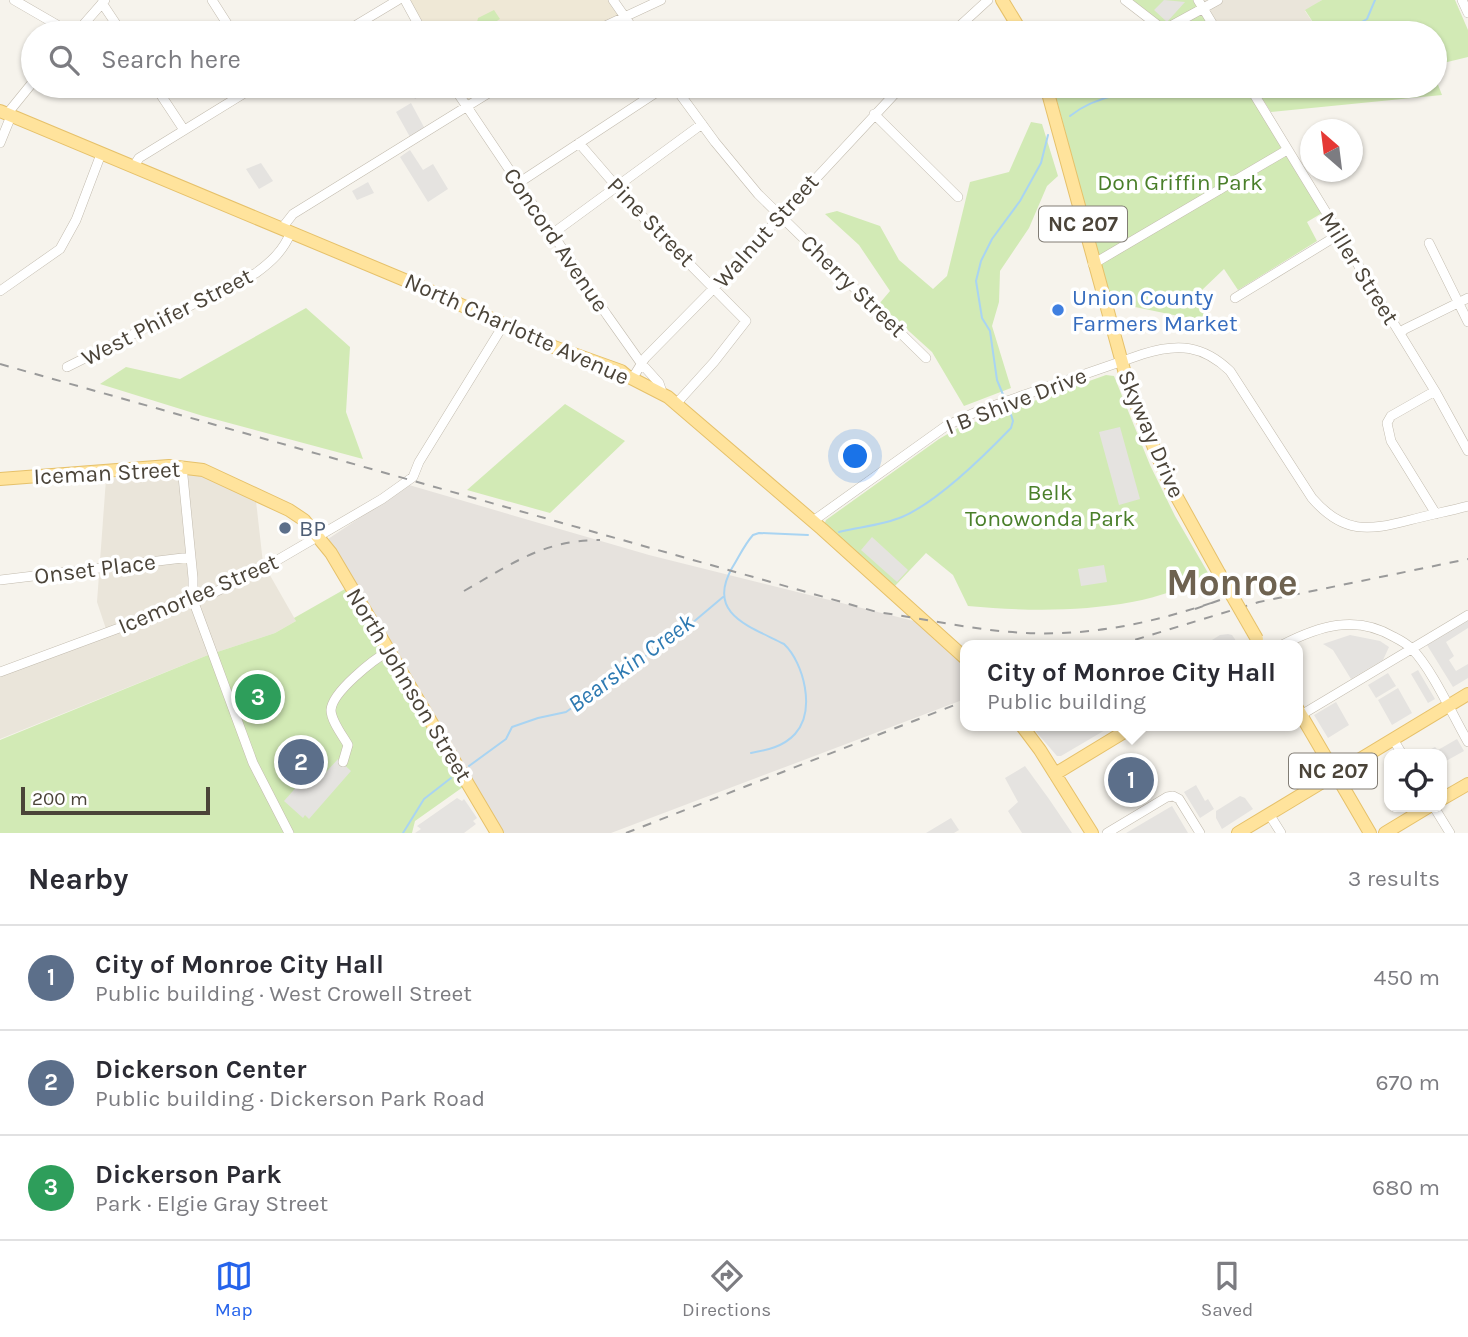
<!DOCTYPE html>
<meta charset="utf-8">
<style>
body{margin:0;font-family:Karla,sans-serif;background:#f2f2f3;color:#2b2b33}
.controls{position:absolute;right:21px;bottom:21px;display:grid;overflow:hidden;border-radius:14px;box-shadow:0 2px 5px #0004}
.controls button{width:63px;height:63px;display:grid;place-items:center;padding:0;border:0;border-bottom:2px solid #e1e1e2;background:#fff;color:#2b2b33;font:35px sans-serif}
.compass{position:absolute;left:1300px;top:119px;width:63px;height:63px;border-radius:50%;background:#fff;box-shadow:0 2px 5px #0004;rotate:332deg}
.scale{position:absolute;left:21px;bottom:18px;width:189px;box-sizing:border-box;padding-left:7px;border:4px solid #4b4439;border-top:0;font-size:19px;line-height:24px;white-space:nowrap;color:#4b4439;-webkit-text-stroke:5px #fff;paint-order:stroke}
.you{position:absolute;left:856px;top:457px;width:24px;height:24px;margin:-18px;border:5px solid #fff;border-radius:50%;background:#1a73e8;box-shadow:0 0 0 10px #1a73e833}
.badge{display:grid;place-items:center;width:46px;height:46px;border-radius:50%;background:#2563eb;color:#fff;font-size:23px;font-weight:700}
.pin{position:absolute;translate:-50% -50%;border:4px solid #fff;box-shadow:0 2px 7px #0006}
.popup{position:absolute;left:960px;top:640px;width:343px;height:91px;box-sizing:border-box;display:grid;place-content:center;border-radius:14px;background:#fff;filter:drop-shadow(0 2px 5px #0005);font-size:23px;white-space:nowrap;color:#7c7c81}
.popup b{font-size:26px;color:#2b2b33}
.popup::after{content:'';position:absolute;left:50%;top:100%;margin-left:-14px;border:14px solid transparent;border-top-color:#fff}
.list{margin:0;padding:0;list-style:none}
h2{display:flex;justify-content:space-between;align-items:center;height:91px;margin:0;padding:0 28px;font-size:30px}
h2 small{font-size:23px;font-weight:400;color:#7c7c81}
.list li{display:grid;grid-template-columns:46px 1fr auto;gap:21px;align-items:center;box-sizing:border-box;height:105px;padding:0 28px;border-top:2px solid #e1e1e2}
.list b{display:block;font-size:26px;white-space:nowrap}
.list p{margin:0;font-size:23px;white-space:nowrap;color:#7c7c81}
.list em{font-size:23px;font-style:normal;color:#7c7c81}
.icon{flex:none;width:38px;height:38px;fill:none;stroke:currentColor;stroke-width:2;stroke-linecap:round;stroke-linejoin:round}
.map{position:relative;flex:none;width:1468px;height:833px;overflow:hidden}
.search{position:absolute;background:#fff;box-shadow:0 2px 5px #0004;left:21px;right:21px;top:21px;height:77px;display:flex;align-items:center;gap:18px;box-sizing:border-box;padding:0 24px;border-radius:38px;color:#7c7c81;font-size:26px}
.sheet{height:406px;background:#fff}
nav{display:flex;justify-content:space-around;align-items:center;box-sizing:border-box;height:98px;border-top:2px solid #e1e1e2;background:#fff;font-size:19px;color:#7c7c81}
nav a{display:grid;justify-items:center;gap:4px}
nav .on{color:#2563eb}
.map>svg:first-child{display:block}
</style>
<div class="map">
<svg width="1468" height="833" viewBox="0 0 1468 833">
<rect width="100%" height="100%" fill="#f6f3ec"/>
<path fill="#eae5da" d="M1203,0H1322L1305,11L1320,33H1222Z
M175,473L201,475L256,501L263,563L296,621L275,633L208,655L0,739V668L106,629L97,602L106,479Z"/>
<path fill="#e6e2dd" d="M409,485L649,555L918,622L965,663V699L611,833H504L328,539Z"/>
<path fill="#efe8d6" d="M409,0H608L619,16L579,33H427Z
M459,86H492L468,101Z"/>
<path fill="#d2eab5" d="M1127,0H1196L1216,33H1160Z
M1322,0H1455L1468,30V57L1435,65V33H1320L1305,10Z
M494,10L500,19L484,29L477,22L478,18Z
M1435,77L1442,95L1271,112L1254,86H1435Z
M1053,86H1247L1322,213L1307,222L1317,241L1238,290L1224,269L1202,290L1212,323L1111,302Z
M1031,122L1042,124L1058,176L1047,186L1029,228L1000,271L999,302L992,326L1011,388L964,406L932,352L879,304L890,291L859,245L825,214L837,211L880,226L899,260L933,289L947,276L970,182L1009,172Z
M306,308L350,347L346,412L363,459L203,416L100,384L126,367L180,379Z
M1106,375L1114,376L1150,465L1175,516L1211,578C1185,587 1159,597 1132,602C1078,612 1023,611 968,606L953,575L926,553L894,587L824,525L826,520L939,439L958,428Z
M565,404L625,441L550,513L467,490Z
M345,589L379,641L463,787L415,821L412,833H0V740L208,655L275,633L296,621L294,618Z"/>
<path fill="#e5e3e0" d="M1164,0L1185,2L1167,22L1154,10Z
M407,86H436L415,99Z
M411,103L425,129L410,137L396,112Z
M410,150L423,170L433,164L448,189L428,202L400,157Z
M261,163L273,181L259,189L246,169Z
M368,182L374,193L357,200L352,191Z
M1120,427L1140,499L1119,505L1099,432Z
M872,537L908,570L897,582L861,550Z
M1104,565L1107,582L1081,586L1078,569Z
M1468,620V628L1446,642L1454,656L1449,660L1456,671L1468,664V678L1453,687L1427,645Z
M1228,634L1232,635L1239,645H1204L1220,635Z
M1350,635L1380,641L1389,647L1383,660L1351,679L1333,650L1323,644Z
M1418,670L1435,699L1428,703L1411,674Z
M1388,673L1396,686L1376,698L1368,685Z
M1398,688L1412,713L1392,725L1378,700Z
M1336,702L1349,725L1328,738L1314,715Z
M1031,726H1112L1061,756H1057Z
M1457,739L1464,751L1446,761L1442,754H1422L1435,747L1438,750Z
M338,759L351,771L309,819L305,815L303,818L284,801L307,775L316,783Z
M1025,766L1049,799L1072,833H1022L1008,811L1018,802L1005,778Z
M1196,785L1205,801L1208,799L1214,809L1200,818L1184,792Z
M1240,796L1245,798L1253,809L1222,829L1216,818V811Z
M457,798L462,801L464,799L477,818L473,821L476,824L464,833H415L421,829L417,826Z
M1172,806L1188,833H1126Z
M951,818L959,830L954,833H926Z"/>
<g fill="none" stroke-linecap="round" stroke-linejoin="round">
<path stroke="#a9d4f2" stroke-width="2" d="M1342,33L1367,19L1375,0
M1070,116C1096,95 1137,89 1170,91C1177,92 1185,94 1192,94C1209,93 1225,91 1242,92
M1004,397L997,380L990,331L982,318L976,281L981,261L992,239L1020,201L1041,163L1048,135
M839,532C859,527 883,525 902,517C937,502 984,456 1011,428L1013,421L1008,405
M751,753C767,750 783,747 795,734C816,711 804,663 784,644C749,626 706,614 732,568C739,557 744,545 753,535L759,533L808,535
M469,766L506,739L512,727L538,718L566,712L691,624L723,597
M403,833L424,799L451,778"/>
<defs>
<path id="minor" d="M14,0L71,33
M212,0L233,33
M405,0L423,33
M613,0L636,33
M1125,0L1164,30
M1198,0L1218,33
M1462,0L1468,13
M102,3L122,33
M76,33L105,0
M343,33L398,0
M590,33L661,0
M952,33L988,0
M1158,33L1218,0
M155,86L184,130
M453,86L607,315L641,363L659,383L662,392
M674,86L715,142L758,194L926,358
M1249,86L1435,391L1468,451
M7,114L33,82
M874,114L958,197
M0,143L11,116
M579,143L642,216L746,321L714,362L676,404
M134,166L139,158L256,86
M517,184L666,86
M282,228L293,214L500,86
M552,234L702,124
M1429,243L1468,322
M1093,264L1287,150
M0,291L60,249L76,220L101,154
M1235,298L1338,235
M1400,333L1405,329L1468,298
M67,367L256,273C272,261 283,251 291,232
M632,379L645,358L715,287L902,86
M1435,391L1391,416L1387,423L1391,441L1436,514
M182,466L193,578V600L253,763L289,833
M813,521L946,426L978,411L1143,354C1178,343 1203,345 1230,371L1312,498C1343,534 1368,531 1410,520C1429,515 1449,511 1468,506
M0,580L191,557
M1282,645C1319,626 1356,614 1394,637C1400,640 1407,644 1412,649C1432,669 1453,716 1468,742
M0,672L211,594L257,572L382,499L413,477L419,462L504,324
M1301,715L1468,615
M1393,739L1402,754
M343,762L348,745C343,736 331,721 331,710C332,692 374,659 389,651
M1434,807L1450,833
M1269,814L1281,833
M1107,833L1167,797L1173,796L1179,799L1200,833"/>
<path id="major" d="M1002,0L1022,33
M1046,86L1129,388L1168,481L1219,573
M0,111L419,286L554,347L621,371L627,376L668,397L822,529L965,658
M0,479L169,466L203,470L289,510L304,520L331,553L497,833
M1297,708L1370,833
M1022,726L1040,750L1092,833
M1055,774L1134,726
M1442,799L1468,784
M1238,833L1468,694
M1385,833L1428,807"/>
</defs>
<use href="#minor" stroke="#c2bbae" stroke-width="10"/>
<use href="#major" stroke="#e6c16a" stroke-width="14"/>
<use href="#minor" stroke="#fff" stroke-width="9"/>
<use href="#major" stroke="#ffe39c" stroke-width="12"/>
<path stroke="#9a9a9a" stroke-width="2" stroke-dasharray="9 9" stroke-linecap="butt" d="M0,364L877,612C927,619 977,631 1026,633C1095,636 1156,622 1220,600L1195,609
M464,591C512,564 543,540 600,540
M1244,592L1255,588
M1118,645L1259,602L1468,559
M626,833L965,701"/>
<defs>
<path id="major-bridge" d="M1219,573L1257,639"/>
</defs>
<use href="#major-bridge" stroke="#e6c16a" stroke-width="14" stroke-linecap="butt"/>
<use href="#major-bridge" stroke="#ffe39c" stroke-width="12"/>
</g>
<circle fill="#3f7fe0" stroke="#fff" stroke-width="2.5" cx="1058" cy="310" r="7"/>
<circle fill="#5c6f8a" stroke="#fff" stroke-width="2.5" cx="285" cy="528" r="7"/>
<g text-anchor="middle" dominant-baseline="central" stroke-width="7" stroke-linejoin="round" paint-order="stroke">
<g fill="#fff" stroke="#817c74" stroke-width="2">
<rect x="1039" y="206.5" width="88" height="35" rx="5"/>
<rect x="1289" y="753.5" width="88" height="35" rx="5"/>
</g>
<g font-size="21" font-weight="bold" fill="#4b4439">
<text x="1083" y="224">NC 207</text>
<text x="1333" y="771">NC 207</text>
</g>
<g font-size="23" fill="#4a7f2a" stroke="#fff">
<text x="1180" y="182">Don Griffin Park</text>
<text x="1050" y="492">Belk<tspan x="1050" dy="26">Tonowonda Park</tspan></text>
</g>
<g font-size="23" fill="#4b4439" stroke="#fff">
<text transform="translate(651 222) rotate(46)">Pine Street</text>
<text transform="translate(766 231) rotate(-48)">Walnut Street</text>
<text transform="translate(556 240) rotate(56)">Concord Avenue</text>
<text transform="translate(1359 268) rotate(58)">Miller Street</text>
<text transform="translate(853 286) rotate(44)">Cherry Street</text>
<text transform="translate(167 317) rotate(-27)">West Phifer Street</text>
<text transform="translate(517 329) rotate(24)">North Charlotte Avenue</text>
<text transform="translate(1016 401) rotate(-21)">I B Shive Drive</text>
<text transform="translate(1151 434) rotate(67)">Skyway Drive</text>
<text transform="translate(107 473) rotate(-3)">Iceman Street</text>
<text transform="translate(95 569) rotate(-7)">Onset Place</text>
<text transform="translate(198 594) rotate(-23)">Icemorlee Street</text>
<text transform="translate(409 685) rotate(59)">North Johnson Street</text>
</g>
<g font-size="23" fill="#366cbe" stroke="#fff" text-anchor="start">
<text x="1072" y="297">Union County<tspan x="1072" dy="26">Farmers Market</tspan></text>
</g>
<g font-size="23" fill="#4e5e75" stroke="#fff" text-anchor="start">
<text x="299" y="528">BP</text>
</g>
<g font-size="24" font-style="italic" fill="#2e7ab2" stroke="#fff">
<text transform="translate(631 663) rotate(-36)">Bearskin Creek</text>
</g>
<g font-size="37" font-weight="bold" fill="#6e6250" stroke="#fff">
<text x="1232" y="582">Monroe</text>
</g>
</g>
</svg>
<div class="controls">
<button><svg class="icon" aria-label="locate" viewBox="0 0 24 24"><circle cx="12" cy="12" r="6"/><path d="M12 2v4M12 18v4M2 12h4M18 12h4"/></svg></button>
</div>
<svg class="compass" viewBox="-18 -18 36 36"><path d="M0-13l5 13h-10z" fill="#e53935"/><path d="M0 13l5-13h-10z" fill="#7c7c81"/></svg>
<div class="scale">200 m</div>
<div class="you"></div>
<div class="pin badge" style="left:1131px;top:780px;background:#5c6f8a">1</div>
<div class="popup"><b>City of Monroe City Hall</b>Public building</div>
<div class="pin badge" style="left:301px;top:762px;background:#5c6f8a">2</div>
<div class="pin badge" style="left:258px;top:697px;background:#2e9e5b">3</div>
<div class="search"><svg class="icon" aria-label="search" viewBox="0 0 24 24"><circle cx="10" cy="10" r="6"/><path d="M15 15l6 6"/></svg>Search here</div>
</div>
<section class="sheet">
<h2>Nearby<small>3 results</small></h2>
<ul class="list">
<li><span class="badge" style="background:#5c6f8a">1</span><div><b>City of Monroe City Hall</b><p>Public building · West Crowell Street</p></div><em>450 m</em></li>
<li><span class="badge" style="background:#5c6f8a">2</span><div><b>Dickerson Center</b><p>Public building · Dickerson Park Road</p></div><em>670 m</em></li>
<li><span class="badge" style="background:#2e9e5b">3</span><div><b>Dickerson Park</b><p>Park · Elgie Gray Street</p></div><em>680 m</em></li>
</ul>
</section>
<nav>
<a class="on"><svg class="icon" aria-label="map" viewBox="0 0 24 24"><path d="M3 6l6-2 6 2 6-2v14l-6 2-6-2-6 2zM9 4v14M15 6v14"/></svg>Map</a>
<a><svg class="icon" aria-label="directions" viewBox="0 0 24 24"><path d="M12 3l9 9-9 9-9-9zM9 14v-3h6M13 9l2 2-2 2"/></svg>Directions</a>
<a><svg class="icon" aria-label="saved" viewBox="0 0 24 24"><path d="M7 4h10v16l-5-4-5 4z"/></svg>Saved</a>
</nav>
